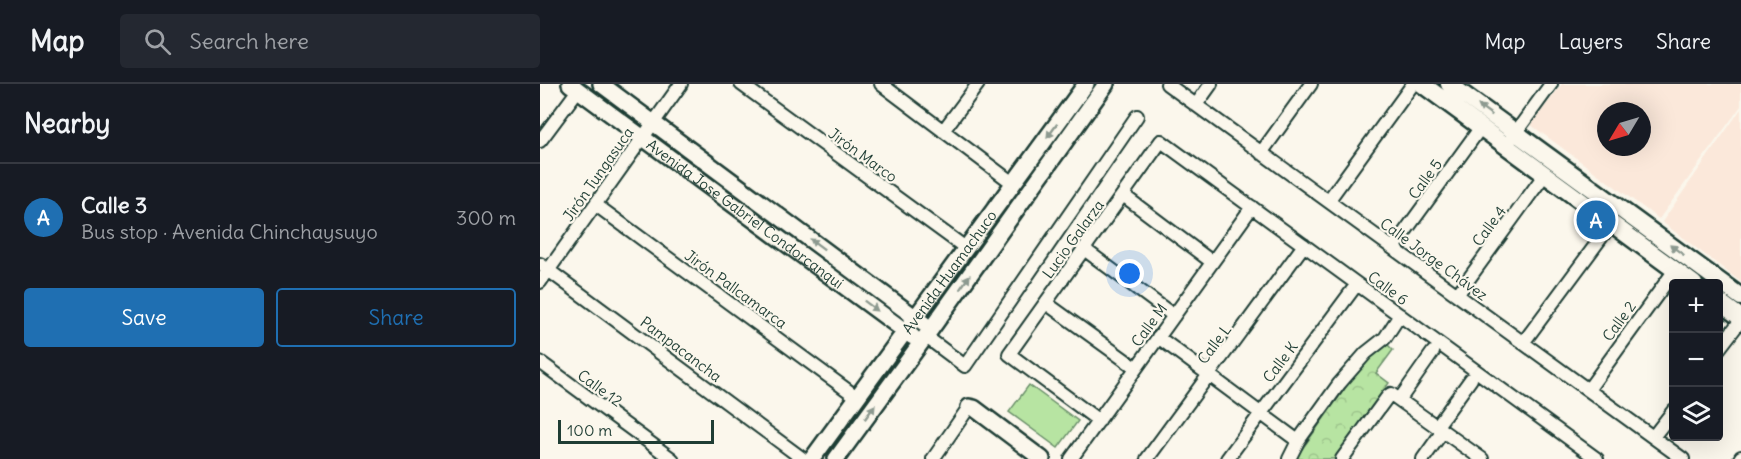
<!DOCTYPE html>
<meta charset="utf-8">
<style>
body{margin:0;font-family:Delius,sans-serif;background:#242831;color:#f1f3f6}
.controls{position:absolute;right:18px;bottom:18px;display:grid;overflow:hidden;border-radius:6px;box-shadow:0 6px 24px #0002}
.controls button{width:54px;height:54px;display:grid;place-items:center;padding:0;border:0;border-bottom:2px solid #363941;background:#171b24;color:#f1f3f6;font:30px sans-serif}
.compass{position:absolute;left:1057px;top:18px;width:54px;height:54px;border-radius:50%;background:#171b24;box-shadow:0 6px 24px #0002;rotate:232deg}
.scale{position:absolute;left:18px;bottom:15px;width:156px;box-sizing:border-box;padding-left:6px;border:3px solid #1f3d34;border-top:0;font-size:16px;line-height:21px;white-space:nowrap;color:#1f3d34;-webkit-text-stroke:4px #fbf7ec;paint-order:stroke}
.you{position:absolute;left:590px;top:190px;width:21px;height:21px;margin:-15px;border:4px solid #fff;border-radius:50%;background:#1a73e8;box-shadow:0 0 0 9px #1a73e833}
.badge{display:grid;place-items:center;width:39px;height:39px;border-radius:50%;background:#1f6fb2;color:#fff;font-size:20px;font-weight:700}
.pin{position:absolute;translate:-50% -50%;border:3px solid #fff;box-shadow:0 2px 6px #0006}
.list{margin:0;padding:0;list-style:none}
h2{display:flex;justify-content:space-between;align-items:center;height:78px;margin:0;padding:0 24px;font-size:26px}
h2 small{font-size:20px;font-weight:400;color:#9ea1a6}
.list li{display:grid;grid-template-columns:39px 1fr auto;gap:18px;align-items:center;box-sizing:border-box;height:108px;padding:0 24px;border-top:2px solid #363941}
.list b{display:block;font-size:22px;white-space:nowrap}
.list p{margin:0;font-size:20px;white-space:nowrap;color:#9ea1a6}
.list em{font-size:20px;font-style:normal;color:#9ea1a6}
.actions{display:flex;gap:12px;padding:18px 24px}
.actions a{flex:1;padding:14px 0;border:2px solid #1f6fb2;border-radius:6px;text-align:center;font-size:21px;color:#1f6fb2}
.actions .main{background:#1f6fb2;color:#fff}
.icon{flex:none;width:33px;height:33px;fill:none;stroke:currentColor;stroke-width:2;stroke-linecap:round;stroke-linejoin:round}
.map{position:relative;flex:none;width:1201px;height:375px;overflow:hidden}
header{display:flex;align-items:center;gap:36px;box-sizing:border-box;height:84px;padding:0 30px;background:#171b24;border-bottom:2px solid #363941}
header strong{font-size:28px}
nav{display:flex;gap:33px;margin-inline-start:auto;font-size:21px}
.search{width:420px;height:54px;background:#242831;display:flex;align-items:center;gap:15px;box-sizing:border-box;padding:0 21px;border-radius:6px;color:#9ea1a6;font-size:22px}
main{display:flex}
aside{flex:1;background:#171b24}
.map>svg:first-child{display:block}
</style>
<header>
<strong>Map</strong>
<div class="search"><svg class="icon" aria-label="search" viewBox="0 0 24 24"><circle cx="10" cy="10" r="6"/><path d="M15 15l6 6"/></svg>Search here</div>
<nav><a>Map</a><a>Layers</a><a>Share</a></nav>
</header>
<main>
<aside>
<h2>Nearby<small></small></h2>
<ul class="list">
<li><span class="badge">A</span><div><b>Calle 3</b><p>Bus stop · Avenida Chinchaysuyo</p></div><em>300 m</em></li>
</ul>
<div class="actions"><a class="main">Save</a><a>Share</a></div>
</aside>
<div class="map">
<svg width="1201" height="375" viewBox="0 0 1201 375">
<defs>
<pattern id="park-crowns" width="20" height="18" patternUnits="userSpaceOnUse" patternTransform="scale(1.5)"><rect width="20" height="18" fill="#b7e4a2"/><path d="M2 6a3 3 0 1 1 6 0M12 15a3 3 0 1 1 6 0" fill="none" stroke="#9dc48c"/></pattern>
</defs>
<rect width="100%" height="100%" fill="#fbf7ec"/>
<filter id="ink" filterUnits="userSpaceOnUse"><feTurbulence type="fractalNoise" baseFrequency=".0167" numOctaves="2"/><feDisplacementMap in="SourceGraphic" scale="12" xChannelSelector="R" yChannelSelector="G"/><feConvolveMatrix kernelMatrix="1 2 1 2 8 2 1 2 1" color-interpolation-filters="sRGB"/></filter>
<g filter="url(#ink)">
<path fill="#fbe8da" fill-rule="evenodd" d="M1022,0H1201V22L1119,135L991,41ZM1066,27H1102V63H1066Z
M1201,25V198L1122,138Z"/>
<path fill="url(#park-crowns)" stroke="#6b906b" stroke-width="1.5" d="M847,260L853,266L836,289L849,299L794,375H755L823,279L837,266Z"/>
<path fill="#b7e4a2" stroke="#6b906b" stroke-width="1.5" d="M489,301L538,337L518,364L469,328Z"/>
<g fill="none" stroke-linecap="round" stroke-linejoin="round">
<defs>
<path id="minor" d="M201,0L427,165
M341,0L474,100
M627,0L1143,375
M656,21L671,0
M403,47L438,0
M971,55L1011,0
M0,57L38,6
M721,69L771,0
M583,111L672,178
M788,117L873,0
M56,121L318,314
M853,164L941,43
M544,165L634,232
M0,180L263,375
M0,198L141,0
M917,211L1005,90
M506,219L596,284
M385,252L425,282L597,32
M618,253L758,357
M983,259L1072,139
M1178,266L1201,236
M0,278L132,375
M1048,306L1135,186
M860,315L893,268
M559,337L469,270L621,57L1057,375
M897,342L931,295
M1113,353L1134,326
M393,375L429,323
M531,375L712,123
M607,375L764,161
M687,375L817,200
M749,375L758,357L799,300L826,269L845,254L860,231
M802,375L848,312L851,310L942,375
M883,375L903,347
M1200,375L1201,373"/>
<g id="tertiary">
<path id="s1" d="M30,0L373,253"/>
<path d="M61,0L384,240"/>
<path d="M429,323L434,324L502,375"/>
<path id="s2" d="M272,375L546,0"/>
<path d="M296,375L391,245L566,0"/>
</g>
<path id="secondary" d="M882,0L1154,200
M909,0L1201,213
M1178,217L1201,234"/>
</defs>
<use href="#minor" stroke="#1f3d34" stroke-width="16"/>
<use href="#tertiary" stroke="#1f3d34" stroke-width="20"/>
<use href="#secondary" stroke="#1f3d34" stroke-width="21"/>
<use href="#minor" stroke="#fbf7ec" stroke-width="12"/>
<use href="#tertiary" stroke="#fbf7ec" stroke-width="15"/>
<use href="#secondary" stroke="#fbf7ec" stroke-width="16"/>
</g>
<defs><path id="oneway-solid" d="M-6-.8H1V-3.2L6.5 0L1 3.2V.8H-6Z" transform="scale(1.5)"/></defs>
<g fill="#8d9a90">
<use href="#oneway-solid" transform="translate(945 26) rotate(-144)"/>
<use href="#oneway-solid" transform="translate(512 47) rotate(126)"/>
<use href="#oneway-solid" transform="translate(277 160) rotate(-143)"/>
<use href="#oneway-solid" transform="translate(1137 166) rotate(-144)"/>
<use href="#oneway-solid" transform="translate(425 198) rotate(-55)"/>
<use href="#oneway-solid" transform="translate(331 222) rotate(37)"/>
<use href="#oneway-solid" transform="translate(330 328) rotate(-54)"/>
</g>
</g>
<g text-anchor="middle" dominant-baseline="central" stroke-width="4.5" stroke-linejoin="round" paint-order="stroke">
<g font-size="15" fill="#1f3d34" stroke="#fbf7ec">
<text transform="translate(323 71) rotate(36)">Jirón Marco</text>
<text transform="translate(58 90) rotate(-55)">Jirón Tungasuca</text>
<text transform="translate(885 95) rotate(-54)">Calle 5</text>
<text stroke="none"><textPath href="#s1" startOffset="218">Avenida Jose Gabriel Condorcanqui</textPath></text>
<text transform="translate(949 142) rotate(-54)">Calle 4</text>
<text transform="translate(533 155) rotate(-54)">Lucio Galarza</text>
<text transform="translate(894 175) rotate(36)">Calle Jorge Chávez</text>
<text stroke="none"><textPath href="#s2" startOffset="232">Avenida Huamachuco</textPath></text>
<text transform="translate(848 204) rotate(36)">Calle 6</text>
<text transform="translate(196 205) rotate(36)">Jirón Pallcamarca</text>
<text transform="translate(1079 237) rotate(-54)">Calle 2</text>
<text transform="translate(609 241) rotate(-54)">Calle M</text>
<text transform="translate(674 260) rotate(-53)">Calle L</text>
<text transform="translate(141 265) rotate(37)">Pampacancha</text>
<text transform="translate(740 278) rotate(-53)">Calle K</text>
<text transform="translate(60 304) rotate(36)">Calle 12</text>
</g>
</g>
</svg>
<div class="controls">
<button>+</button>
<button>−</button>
<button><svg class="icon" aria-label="layers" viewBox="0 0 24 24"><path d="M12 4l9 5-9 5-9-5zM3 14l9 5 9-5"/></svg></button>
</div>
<svg class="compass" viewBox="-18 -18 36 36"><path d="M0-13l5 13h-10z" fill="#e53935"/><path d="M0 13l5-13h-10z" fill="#9ea1a6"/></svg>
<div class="scale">100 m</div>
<div class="you"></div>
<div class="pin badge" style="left:1056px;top:136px">A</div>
</div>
</main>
